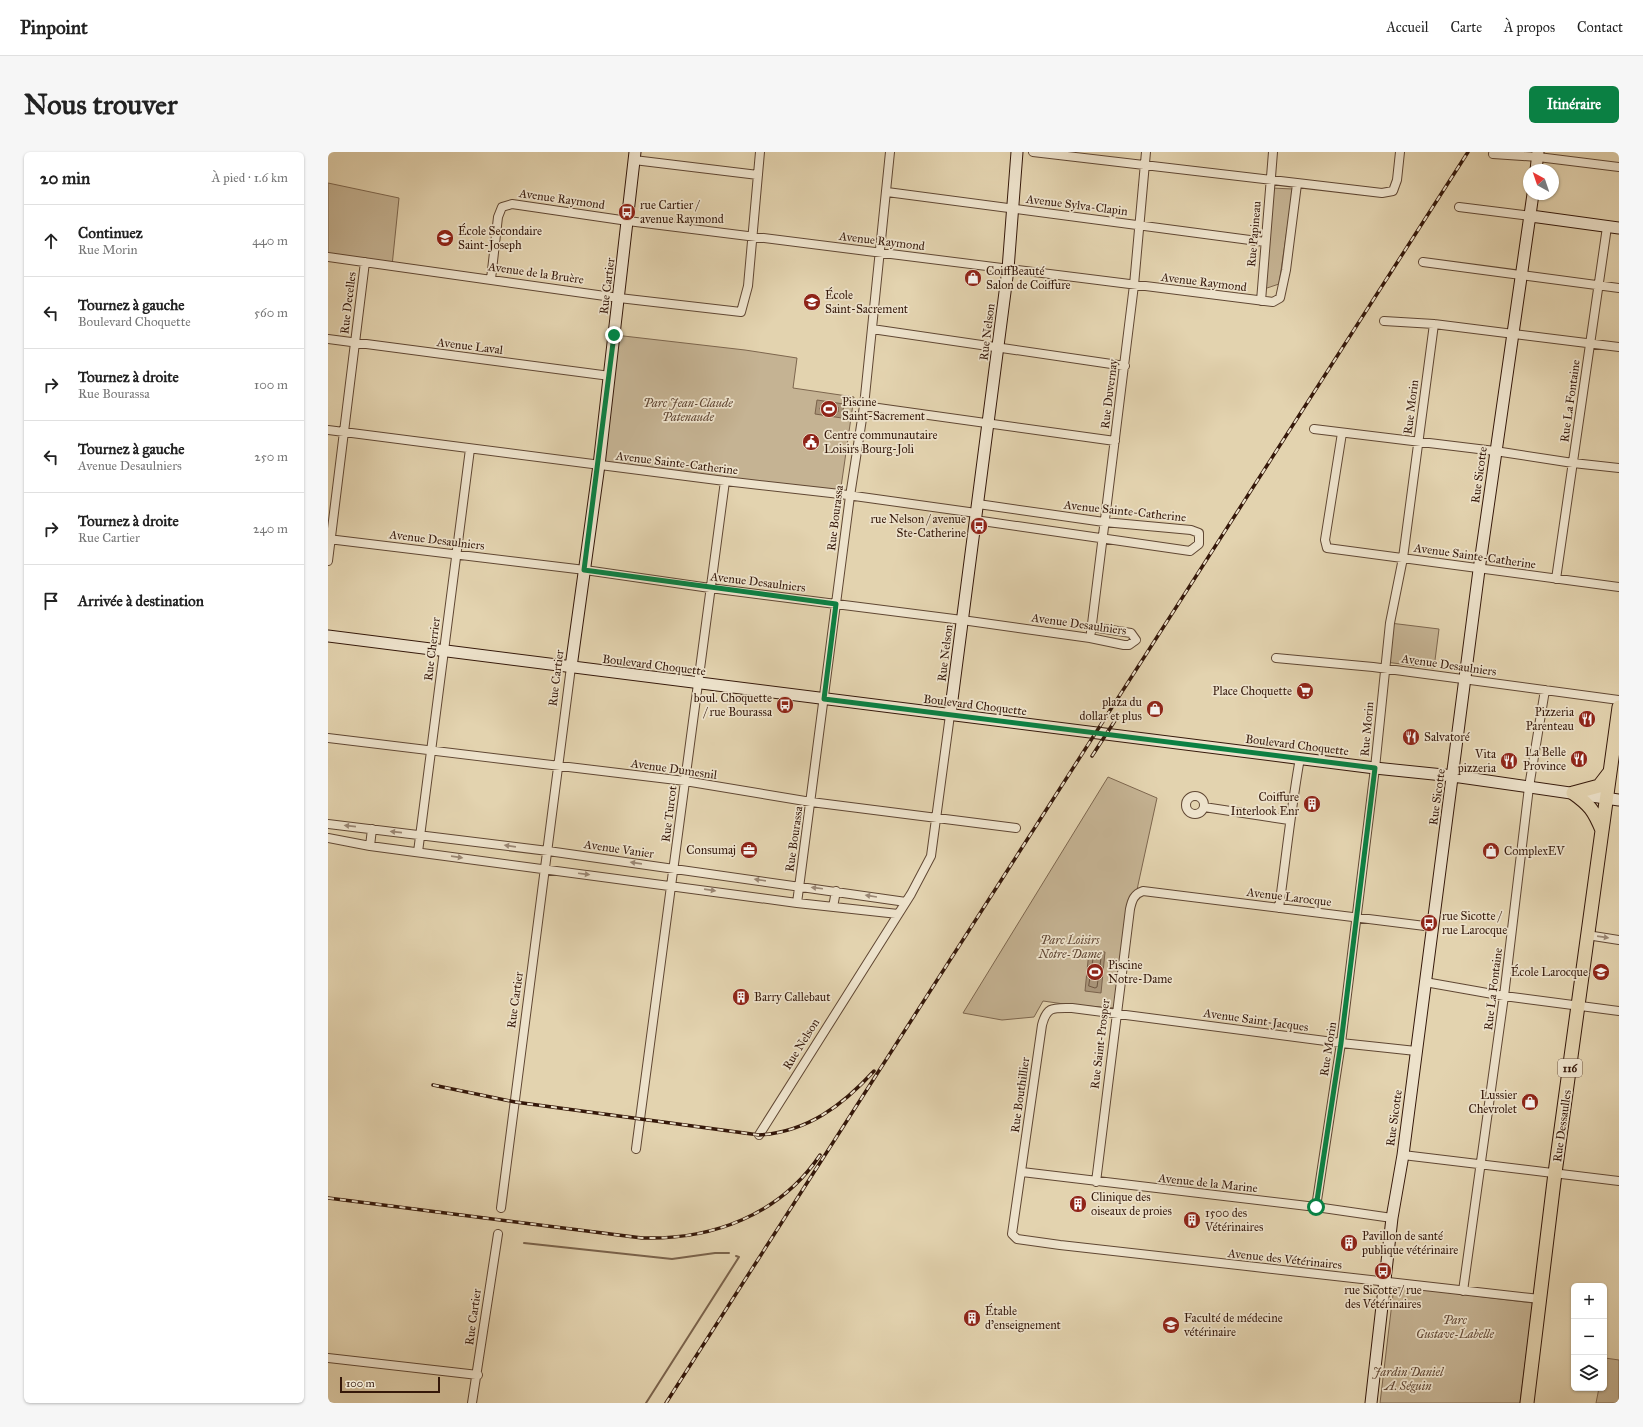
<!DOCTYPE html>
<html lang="fr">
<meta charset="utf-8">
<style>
body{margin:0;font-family:"IM FELL Great Primer",serif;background:#f6f6f6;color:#222}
.controls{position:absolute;right:12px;bottom:12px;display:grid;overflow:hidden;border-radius:6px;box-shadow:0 1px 3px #0004}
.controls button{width:36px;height:36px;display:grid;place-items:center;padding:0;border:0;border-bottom:1px solid #e0e0e0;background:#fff;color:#222;font:20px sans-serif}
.compass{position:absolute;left:1195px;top:12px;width:36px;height:36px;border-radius:50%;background:#fff;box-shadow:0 1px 3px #0004;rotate:320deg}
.scale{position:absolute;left:12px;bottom:10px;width:100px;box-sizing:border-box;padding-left:4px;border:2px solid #35180a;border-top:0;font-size:11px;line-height:14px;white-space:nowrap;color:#35180a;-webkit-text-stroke:3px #ede2cb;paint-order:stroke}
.stop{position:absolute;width:12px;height:12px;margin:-9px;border:3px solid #0b8043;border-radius:50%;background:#fff}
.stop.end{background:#0b8043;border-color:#fff;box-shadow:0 1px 4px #0008}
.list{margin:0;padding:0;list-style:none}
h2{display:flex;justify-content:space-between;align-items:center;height:52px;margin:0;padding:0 16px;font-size:17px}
h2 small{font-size:13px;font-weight:400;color:#767676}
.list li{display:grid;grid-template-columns:26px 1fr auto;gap:12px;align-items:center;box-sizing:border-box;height:72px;padding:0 16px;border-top:1px solid #e0e0e0}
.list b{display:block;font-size:15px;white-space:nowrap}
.list p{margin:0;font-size:13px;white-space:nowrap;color:#767676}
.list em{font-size:13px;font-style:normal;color:#767676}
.icon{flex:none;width:22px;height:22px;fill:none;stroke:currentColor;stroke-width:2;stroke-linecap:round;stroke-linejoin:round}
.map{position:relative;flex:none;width:1291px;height:1251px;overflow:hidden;border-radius:6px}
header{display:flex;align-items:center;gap:24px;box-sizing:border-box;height:56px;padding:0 20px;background:#fff;border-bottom:1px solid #e0e0e0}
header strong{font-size:19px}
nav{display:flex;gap:22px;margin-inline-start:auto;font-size:14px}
.intro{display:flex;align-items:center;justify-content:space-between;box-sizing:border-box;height:96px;padding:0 24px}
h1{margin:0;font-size:28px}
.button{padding:10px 18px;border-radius:6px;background:#0b8043;color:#fff;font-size:14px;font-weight:700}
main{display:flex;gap:24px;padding:0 24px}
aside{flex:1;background:#fff;border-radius:6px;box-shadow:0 1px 3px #0004}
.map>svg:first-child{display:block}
</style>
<header>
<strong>Pinpoint</strong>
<nav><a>Accueil</a><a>Carte</a><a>À propos</a><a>Contact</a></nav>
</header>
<div class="intro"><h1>Nous trouver</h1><a class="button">Itinéraire</a></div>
<main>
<aside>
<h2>20 min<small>À pied · 1.6 km</small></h2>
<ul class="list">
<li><svg class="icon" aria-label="ahead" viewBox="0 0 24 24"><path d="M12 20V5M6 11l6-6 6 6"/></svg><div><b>Continuez</b><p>Rue Morin</p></div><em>440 m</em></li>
<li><svg class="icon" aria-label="left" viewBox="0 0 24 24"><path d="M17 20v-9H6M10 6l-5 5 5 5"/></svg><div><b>Tournez à gauche</b><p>Boulevard Choquette</p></div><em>560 m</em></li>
<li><svg class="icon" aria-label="right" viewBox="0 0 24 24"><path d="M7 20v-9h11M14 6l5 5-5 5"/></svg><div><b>Tournez à droite</b><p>Rue Bourassa</p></div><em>100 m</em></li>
<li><svg class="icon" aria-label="left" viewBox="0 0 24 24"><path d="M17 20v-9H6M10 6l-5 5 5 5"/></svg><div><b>Tournez à gauche</b><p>Avenue Desaulniers</p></div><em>250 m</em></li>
<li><svg class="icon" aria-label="right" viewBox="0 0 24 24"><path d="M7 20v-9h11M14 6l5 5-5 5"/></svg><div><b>Tournez à droite</b><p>Rue Cartier</p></div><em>240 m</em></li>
<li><svg class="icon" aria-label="arrive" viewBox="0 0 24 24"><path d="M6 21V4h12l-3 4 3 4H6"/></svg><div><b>Arrivée à destination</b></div></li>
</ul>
</aside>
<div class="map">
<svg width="1291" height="1251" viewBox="0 0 1291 1251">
<rect width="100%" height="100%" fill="#e3d3af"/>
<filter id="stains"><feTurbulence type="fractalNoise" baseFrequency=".005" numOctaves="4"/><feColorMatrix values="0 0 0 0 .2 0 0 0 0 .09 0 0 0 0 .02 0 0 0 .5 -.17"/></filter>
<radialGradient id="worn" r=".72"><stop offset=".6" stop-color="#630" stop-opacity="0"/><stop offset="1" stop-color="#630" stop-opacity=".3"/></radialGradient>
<path fill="#c5b393" stroke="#7d664e" d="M0,31L71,46L64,114L0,105Z
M944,36L965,37L951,132L936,137Z
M287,183L417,198L469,206L465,236L526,245L512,342L271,313Z
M1062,471L1111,477L1106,516L1057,510Z
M780,625L829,646L810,733L789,856L743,853L715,849L706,865L674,868L635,861Z
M1066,1134L1205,1151L1192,1251H1052Z
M1277,1206L1291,1208V1251H1268L1271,1236H1276Z"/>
<path fill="#a89377" stroke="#7a624b" d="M489,248L516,252L514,266L487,262Z
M761,799L777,800L773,841L757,839Z"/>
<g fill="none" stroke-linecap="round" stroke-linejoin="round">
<path stroke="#6e5640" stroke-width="1" d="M494,253L510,255V260L493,259L492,257Z
M766,803L773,806L769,835L767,836L761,834Z"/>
<path stroke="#7a624b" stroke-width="2" d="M196,1091L344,1107L387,1101H401
M318,1251L411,1105L408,1104"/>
<defs>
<path id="street" d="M705,0L1054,41L1065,39L1069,28L1072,0
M1165,2L1210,5L1291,15
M306,8L430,23
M559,40L937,90
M1131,55L1203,64
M0,105L291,146L413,160L420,134L432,0
M1095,110L1291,136
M163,127L170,65L174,55L184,52L300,69L945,150L952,146L958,118L969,32
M933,149L945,0
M1056,169L1106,172L1291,195
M544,177L797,214
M0,187L282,224
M536,254L787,289
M986,277L1167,299L1245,311L1291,316
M0,278L397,329L512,342L648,361
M1014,281L997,388L999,396L1291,435
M647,368L862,399L871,392V381L863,378L776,370L650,352
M0,387L257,418L382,436L634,468L762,486L796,493H801L808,488L803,481L764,475
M0,409L37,110
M1228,427L1279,75
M763,480L806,133L818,0
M948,506L1045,515L1291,548
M0,586L357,629L483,650L688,676
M858 653a9 9 0 1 1 18 0a9 9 0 1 1-18 0Z
M876,655L961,668
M0,672L220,699L578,750
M0,686L42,694L469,751L570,762
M42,694L44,677
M90,700L142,297
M469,751L522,344L536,254L562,0
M505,755L508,739
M951,756C958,706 963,656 972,606
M1259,783L1291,788
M1097,830L1176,844L1291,859
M1088,899L1013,891L744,856C725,856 719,854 714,873L684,1082L689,1087L732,1093L1212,1147
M431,983L583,742L603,704L622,563
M308,997L397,329
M1075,1003L1291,1029
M694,1020L988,1055L1064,1066
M768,1030L802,757C804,748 806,742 815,739L1105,775
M988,1055L1013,891L1047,616L1062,471L1075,406L1106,172
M173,1056L243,515
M1135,1139L1176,844L1201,635L1217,538
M0,1206L150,1223
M144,1251L170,1082"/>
<path id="secondary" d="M1208,18L1210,0
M1203,64L1291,76
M0,484L1047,616L1125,624L1291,648
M243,515L271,313L307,0
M622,563L680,117L689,0
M1043,1251L1064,1066L1075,1003L1151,418L1205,42"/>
<path id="primary" d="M1245,641L1271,634L1281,621
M1245,641C1262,653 1266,659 1274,678
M1199,1251L1227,1021L1291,555"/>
</defs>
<use href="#street" stroke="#604733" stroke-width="10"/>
<use href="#secondary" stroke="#35180a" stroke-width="13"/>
<use href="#primary" stroke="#35180a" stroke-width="15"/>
<use href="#street" stroke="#ede2cb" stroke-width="8"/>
<use href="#secondary" stroke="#ede2cb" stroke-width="11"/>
<use href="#primary" stroke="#e3d3af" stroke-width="13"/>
<defs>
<path id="rail" d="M764,604L790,564
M105,933L187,950L431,983C479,980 514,954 546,919
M0,1046L314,1086C384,1088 452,1063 492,1003
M338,1251L1140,0"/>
</defs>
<use href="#rail" stroke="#35180a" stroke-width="3.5"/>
<use href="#rail" stroke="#ede2cb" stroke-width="2" stroke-dasharray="6" stroke-linecap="butt"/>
</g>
<defs><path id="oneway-solid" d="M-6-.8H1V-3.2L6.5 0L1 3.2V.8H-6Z"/></defs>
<g fill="#9a8774">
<use href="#oneway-solid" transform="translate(22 674) rotate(-174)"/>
<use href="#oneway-solid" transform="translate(68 680) rotate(-174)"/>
<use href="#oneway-solid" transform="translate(182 694) rotate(-172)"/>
<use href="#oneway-solid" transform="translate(129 705) rotate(8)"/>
<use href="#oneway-solid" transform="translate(308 711) rotate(-172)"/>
<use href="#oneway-solid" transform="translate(256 722) rotate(7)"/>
<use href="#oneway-solid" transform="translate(432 728) rotate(-172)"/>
<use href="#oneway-solid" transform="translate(489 736) rotate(-173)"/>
<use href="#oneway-solid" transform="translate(382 738) rotate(8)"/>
<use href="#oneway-solid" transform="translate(543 744) rotate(-171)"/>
<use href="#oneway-solid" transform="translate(1275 785) rotate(8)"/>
</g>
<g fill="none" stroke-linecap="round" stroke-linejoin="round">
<path stroke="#0b8043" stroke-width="5" d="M286,183L256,418L508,452L496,547L1047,616L1013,891L988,1055"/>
</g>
<defs>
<symbol id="bus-disc" viewBox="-11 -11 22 22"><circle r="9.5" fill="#8f2418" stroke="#ede2cb"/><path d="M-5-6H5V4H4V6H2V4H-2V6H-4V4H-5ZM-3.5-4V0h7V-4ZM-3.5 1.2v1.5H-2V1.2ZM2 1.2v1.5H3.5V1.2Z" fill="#fff"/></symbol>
<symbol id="school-disc" viewBox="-11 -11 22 22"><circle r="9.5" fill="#8f2418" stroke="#ede2cb"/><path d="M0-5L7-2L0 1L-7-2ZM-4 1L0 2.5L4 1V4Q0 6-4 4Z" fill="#fff"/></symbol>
<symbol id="shop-disc" viewBox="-11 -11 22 22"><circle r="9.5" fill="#8f2418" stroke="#ede2cb"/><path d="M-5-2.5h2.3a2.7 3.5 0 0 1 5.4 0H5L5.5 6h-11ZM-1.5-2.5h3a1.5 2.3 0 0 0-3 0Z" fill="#fff"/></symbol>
<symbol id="stadium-disc" viewBox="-11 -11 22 22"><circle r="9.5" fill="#8f2418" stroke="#ede2cb"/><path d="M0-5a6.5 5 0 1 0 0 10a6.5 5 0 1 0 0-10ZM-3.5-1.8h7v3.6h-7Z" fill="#fff"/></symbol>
<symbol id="civic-disc" viewBox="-11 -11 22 22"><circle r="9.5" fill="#8f2418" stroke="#ede2cb"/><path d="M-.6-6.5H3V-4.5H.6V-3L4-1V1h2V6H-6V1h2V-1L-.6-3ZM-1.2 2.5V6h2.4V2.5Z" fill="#fff"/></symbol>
<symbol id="supermarket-disc" viewBox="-11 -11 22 22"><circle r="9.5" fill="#8f2418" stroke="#ede2cb"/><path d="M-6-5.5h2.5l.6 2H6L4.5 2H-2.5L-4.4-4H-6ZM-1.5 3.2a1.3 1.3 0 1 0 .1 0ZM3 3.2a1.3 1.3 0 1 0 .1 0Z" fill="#fff"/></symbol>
<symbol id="restaurant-disc" viewBox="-11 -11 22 22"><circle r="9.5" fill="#8f2418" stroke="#ede2cb"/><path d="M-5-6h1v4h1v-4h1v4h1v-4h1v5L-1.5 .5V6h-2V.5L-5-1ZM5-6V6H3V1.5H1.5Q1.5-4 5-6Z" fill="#fff"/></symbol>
<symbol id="building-disc" viewBox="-11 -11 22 22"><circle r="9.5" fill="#8f2418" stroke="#ede2cb"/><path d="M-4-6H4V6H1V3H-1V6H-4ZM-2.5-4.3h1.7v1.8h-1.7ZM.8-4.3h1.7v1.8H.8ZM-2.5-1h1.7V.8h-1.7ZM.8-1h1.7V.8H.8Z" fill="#fff"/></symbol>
<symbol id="office-disc" viewBox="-11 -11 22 22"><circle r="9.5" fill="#8f2418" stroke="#ede2cb"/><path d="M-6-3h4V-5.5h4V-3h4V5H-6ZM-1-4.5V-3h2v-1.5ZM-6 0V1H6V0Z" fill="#fff"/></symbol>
<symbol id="university-disc" viewBox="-11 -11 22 22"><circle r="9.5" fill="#8f2418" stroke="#ede2cb"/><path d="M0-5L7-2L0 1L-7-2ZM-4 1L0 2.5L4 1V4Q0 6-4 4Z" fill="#fff"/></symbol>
</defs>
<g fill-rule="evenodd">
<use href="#bus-disc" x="289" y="50" width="20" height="20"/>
<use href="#school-disc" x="107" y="76" width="20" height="20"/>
<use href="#shop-disc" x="635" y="116" width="20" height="20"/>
<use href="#school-disc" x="474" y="140" width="20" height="20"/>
<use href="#stadium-disc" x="491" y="247" width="20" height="20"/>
<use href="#civic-disc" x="473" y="280" width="20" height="20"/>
<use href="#bus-disc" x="641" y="364" width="20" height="20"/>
<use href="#supermarket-disc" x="967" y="529" width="20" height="20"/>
<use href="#bus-disc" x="447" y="543" width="20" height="20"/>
<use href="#shop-disc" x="817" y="547" width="20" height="20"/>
<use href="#restaurant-disc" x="1249" y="557" width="20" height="20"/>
<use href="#restaurant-disc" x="1073" y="575" width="20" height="20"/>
<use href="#restaurant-disc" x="1241" y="597" width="20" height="20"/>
<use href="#restaurant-disc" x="1171" y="599" width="20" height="20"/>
<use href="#building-disc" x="974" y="642" width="20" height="20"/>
<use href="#office-disc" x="411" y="688" width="20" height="20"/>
<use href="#shop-disc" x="1153" y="689" width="20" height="20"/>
<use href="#bus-disc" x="1091" y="761" width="20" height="20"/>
<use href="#stadium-disc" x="757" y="810" width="20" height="20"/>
<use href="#school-disc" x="1263" y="810" width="20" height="20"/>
<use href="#building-disc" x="403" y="835" width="20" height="20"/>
<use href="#shop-disc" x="1192" y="940" width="20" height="20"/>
<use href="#building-disc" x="740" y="1042" width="20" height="20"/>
<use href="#building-disc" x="854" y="1058" width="20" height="20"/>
<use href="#building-disc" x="1011" y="1081" width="20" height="20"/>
<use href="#bus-disc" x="1045" y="1109" width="20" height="20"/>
<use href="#building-disc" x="634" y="1156" width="20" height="20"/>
<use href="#university-disc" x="833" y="1163" width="20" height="20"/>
</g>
<g text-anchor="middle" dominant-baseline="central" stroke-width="3.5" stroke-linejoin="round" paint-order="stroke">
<rect fill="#ede2cb" stroke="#6c5544" stroke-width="1" x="1230" y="907" width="24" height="18" rx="3"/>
<g font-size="11" font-weight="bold" fill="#35180a">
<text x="1242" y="916">116</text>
</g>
<g font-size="12" fill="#35180a" stroke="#ede2cb">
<text transform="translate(234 47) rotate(8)">Avenue Raymond</text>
<text transform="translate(749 53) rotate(7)">Avenue Sylva-Clapin</text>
<text transform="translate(926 82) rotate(-85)">Rue Papineau</text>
<text transform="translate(554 89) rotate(7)">Avenue Raymond</text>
<text transform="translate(208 121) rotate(8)">Avenue de la Bruère</text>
<text transform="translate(876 130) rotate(7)">Avenue Raymond</text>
<text transform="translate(279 134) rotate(-83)">Rue Cartier</text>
<text transform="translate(20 151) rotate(-83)">Rue Decelles</text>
<text transform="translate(659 180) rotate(-83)">Rue Nelson</text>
<text transform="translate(142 194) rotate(7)">Avenue Laval</text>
<text transform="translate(781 242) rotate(-83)">Rue Duvernay</text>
<text transform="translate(1242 249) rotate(-82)">Rue La Fontaine</text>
<text transform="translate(1083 255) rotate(-83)">Rue Morin</text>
<text transform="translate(349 311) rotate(7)">Avenue Sainte-Catherine</text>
<text transform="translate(1151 323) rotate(-82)">Rue Sicotte</text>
<text transform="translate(797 359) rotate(6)">Avenue Sainte-Catherine</text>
<text transform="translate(507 366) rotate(-83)">Rue Bourassa</text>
<text transform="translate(109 388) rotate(7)">Avenue Desaulniers</text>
<text transform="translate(1147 404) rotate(8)">Avenue Sainte-Catherine</text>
<text transform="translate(430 430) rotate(7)">Avenue Desaulniers</text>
<text transform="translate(751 472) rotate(8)">Avenue Desaulniers</text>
<text transform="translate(104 497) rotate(-83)">Rue Cherrier</text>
<text transform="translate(617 501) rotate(-83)">Rue Nelson</text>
<text transform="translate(326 513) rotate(7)">Boulevard Choquette</text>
<text transform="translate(1121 513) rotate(8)">Avenue Desaulniers</text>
<text transform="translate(228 526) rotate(-83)">Rue Cartier</text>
<text transform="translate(647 553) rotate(7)">Boulevard Choquette</text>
<text transform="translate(1039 577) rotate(-85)">Rue Morin</text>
<text transform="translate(969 593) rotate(7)">Boulevard Choquette</text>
<text transform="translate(346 617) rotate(8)">Avenue Dumesnil</text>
<text transform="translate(1109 645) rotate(-82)">Rue Sicotte</text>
<text transform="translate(341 662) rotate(-83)">Rue Turcot</text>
<text transform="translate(466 687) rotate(-82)">Rue Bourassa</text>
<text transform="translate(291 697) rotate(8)">Avenue Vanier</text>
<text transform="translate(961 745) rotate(7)">Avenue Larocque</text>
<text transform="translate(1165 837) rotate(-83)">Rue La Fontaine</text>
<text transform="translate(187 848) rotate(-82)">Rue Cartier</text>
<text transform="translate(928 868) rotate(8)">Avenue Saint-Jacques</text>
<text transform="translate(473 892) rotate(-58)">Rue Nelson</text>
<text transform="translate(772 892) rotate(-83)">Rue Saint-Prosper</text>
<text transform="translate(1000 897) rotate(-81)">Rue Morin</text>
<text transform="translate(692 943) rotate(-82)">Rue Bouthillier</text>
<text transform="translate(1066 966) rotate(-82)">Rue Sicotte</text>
<text transform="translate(1234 974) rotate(-82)">Rue Dessaulles</text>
<text transform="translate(880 1031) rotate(6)">Avenue de la Marine</text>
<text transform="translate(957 1107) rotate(6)">Avenue des Vétérinaires</text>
<text transform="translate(145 1165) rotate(-82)">Rue Cartier</text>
</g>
<g font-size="12" fill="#35180a" stroke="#ede2cb" text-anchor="start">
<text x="312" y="53">rue Cartier /<tspan x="312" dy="14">avenue Raymond</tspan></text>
<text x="130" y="79">École Secondaire<tspan x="130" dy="14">Saint-Joseph</tspan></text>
<text x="658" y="119">CoiffBeauté<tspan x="658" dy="14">Salon de Coiffure</tspan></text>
<text x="497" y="143">École<tspan x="497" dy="14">Saint-Sacrement</tspan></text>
<text x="514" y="250">Piscine<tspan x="514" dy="14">Saint-Sacrement</tspan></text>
<text x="496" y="283">Centre communautaire<tspan x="496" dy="14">Loisirs Bourg-Joli</tspan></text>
<text x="638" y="367" text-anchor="end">rue Nelson / avenue<tspan x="638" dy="14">Ste-Catherine</tspan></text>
<text x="964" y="539" text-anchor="end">Place Choquette</text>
<text x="444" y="546" text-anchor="end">boul. Choquette<tspan x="444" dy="14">/ rue Bourassa</tspan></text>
<text x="814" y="550" text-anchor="end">plaza du<tspan x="814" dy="14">dollar et plus</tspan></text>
<text x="1246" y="560" text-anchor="end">Pizzeria<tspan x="1246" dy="14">Parenteau</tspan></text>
<text x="1096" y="585">Salvatoré</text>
<text x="1238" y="600" text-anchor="end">La Belle<tspan x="1238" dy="14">Province</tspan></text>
<text x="1168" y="602" text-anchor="end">Vita<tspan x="1168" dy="14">pizzeria</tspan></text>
<text x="971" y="645" text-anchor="end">Coiffure<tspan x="971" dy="14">Interlook Enr</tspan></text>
<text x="408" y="698" text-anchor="end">Consumaj</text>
<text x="1176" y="699">ComplexEV</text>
<text x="1114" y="764">rue Sicotte /<tspan x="1114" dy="14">rue Larocque</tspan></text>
<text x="780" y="813">Piscine<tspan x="780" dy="14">Notre-Dame</tspan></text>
<text x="1260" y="820" text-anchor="end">École Larocque</text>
<text x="426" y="845">Barry Callebaut</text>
<text x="1189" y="943" text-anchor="end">Lussier<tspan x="1189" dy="14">Chevrolet</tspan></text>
<text x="763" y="1045">Clinique des<tspan x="763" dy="14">oiseaux de proies</tspan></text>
<text x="877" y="1061">1500 des<tspan x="877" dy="14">Vétérinaires</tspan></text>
<text x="1034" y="1084">Pavillon de santé<tspan x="1034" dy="14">publique vétérinaire</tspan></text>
<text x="1055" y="1138" text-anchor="middle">rue Sicotte / rue<tspan x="1055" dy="14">des Vétérinaires</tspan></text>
<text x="657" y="1159">Étable<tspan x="657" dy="14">d'enseignement</tspan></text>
<text x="856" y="1166">Faculté de médecine<tspan x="856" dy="14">vétérinaire</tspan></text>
</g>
<g font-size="12" font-style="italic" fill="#604633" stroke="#ede2cb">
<text x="360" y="251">Parc Jean-Claude<tspan x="360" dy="14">Patenaude</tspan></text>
<text x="742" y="788">Parc Loisirs<tspan x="742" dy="14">Notre-Dame</tspan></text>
<text x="1127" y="1168">Parc<tspan x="1127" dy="14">Gustave-Labelle</tspan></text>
<text x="1080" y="1220">Jardin Daniel<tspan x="1080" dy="14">A. Séguin</tspan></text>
</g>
</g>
<rect width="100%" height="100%" filter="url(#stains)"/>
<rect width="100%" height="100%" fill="url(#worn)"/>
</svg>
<div class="controls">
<button>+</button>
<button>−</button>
<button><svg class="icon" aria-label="layers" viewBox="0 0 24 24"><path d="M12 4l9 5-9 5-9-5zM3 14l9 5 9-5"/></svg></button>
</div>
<svg class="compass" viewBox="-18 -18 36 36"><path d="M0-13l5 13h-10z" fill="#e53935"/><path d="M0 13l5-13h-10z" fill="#767676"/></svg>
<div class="scale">100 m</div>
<div class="stop" style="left:988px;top:1055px"></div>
<div class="stop end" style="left:286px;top:183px"></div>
</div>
</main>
